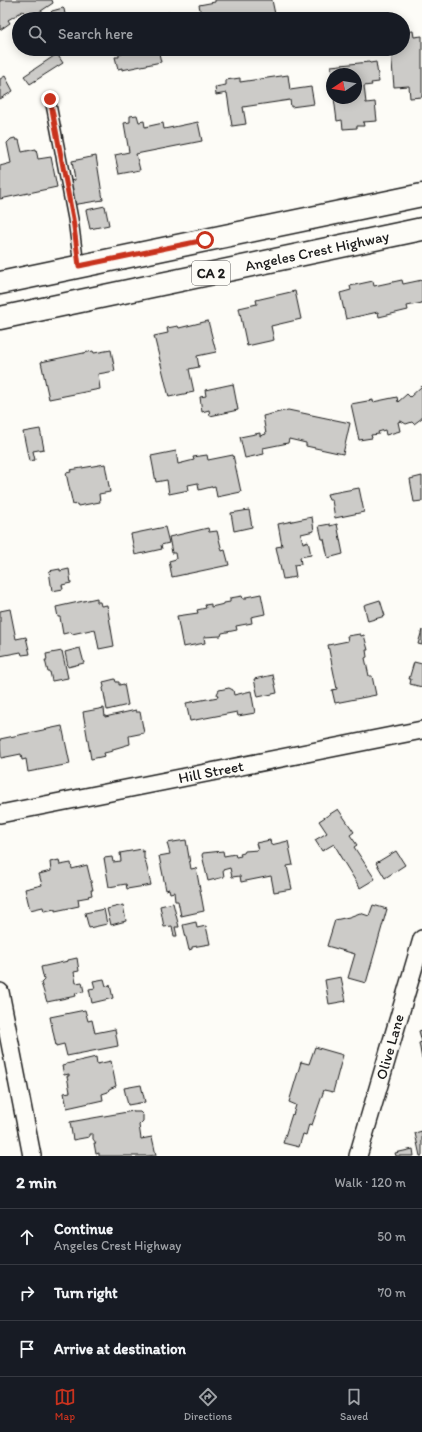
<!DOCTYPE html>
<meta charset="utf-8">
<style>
body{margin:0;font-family:Itim,sans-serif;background:#20242c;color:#f1f3f6}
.compass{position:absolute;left:326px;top:68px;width:36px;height:36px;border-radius:50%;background:#171b24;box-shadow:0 2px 10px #0003;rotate:258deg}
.stop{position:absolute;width:12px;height:12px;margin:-9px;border:3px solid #c8321e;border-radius:50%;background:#fff}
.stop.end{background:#c8321e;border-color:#fff;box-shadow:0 1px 4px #0008}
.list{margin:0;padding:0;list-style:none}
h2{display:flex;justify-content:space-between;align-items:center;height:52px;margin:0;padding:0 16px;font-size:17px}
h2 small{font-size:13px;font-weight:400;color:#9ea1a6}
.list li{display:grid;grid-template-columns:26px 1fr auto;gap:12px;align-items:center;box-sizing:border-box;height:56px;padding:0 16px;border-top:1px solid #363941}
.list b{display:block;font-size:15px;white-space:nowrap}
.list p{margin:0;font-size:13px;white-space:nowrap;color:#9ea1a6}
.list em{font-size:13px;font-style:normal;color:#9ea1a6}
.icon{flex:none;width:22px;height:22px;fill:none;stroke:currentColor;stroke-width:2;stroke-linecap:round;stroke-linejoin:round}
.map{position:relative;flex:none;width:422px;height:1156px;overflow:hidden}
.search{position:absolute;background:#171b24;box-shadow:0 2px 10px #0003;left:12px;right:12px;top:12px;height:44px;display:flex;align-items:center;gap:10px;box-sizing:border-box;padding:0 14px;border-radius:22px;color:#9ea1a6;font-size:15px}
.sheet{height:220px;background:#171b24}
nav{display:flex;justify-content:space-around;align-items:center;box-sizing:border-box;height:56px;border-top:1px solid #363941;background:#171b24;font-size:11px;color:#9ea1a6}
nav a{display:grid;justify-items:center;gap:2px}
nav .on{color:#c8321e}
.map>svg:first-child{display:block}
</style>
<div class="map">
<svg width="422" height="1156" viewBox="0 0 422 1156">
<rect width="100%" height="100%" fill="#fdfcf7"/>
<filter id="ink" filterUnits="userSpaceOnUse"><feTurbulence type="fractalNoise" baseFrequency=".025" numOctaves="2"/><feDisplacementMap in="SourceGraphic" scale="8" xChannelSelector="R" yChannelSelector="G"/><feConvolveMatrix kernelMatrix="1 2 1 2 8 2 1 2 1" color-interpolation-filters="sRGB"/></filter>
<g filter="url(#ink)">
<path fill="#cccbc8" stroke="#1c1c1c" d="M0,0H52L53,3L29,19L23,11L8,20L10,23L0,30Z
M215,0H272L276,19H202L199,5L215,2Z
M63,8L64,9L66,19H52L51,12L52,11Z
M170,12L171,19H135Z
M413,31L414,37L422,36V97L410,98L409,86L394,87L391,51H396V49H403V32Z
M121,49H158L161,62L122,70V68L118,69L115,57H119V54H122Z
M57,54L63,63L30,84L24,76Z
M369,62L370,63L376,62L379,82L371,83L372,85L364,86L366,103L375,102L377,121L363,122L364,126H357V128L343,129L342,120L337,121L334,98H356V74H332V77L331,66Z
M288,75L290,90L311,87L314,104L291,107L290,100L243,107L246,124L232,126L227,93L216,95L215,87L226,85V80L240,78V82Z
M5,76L13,91L0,99V79Z
M137,115L139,122L144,121L145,127L163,123L164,129L198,122L202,141L136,154L140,170L119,174L115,155L129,152L124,123L130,122V116Z
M15,138L16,140H19L22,152L36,149L38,159L51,157L57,187L0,199V166L11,163L7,143L11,139Z
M96,156L103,200L72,205L68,181L75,180L72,161Z
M105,206L109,225L90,229L86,210Z
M402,280L403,284L422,280V303L407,306L408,310L379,317L378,312L346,319L340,293L351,290L350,286L373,281L374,286Z
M295,291L301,319L271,326L274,340L247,346L239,308L257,304L256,300Z
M208,321L216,352L197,356L199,367L189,369L194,392L169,397L154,336L168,333L167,328L178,326L179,328Z
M111,350L115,371L98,374L100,389L49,399L41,362L93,351L94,353Z
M233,384L238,410L210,416L209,410L202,412L200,397L206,396L205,390Z
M422,386V418L414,424L412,422L406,424L401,421L398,422L400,431L386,435L385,430L378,432L379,434L371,435L372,438L359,440L351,404L373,400V402L397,397L398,402L407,394L410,397Z
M288,410L350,423L343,454L306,446V443L289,439L288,443L263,448L264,454L245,458L240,437L260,433V436L266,434L263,416Z
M40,429L44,449L33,451L35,460L29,461L23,432Z
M176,451L178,464L194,460L193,457L207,455L208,460L233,455L241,492L217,497L215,486L199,490L198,483L188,485L189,490L169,494L167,480L156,482L151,456Z
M105,464L110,492L99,494L100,502L78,506L77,504L73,505L66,473L71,472L70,470Z
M422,476V501L414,502L410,479Z
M359,488L364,512L335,518L332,500H329L327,494Z
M249,510L252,527L234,531L231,513Z
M312,517L314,531L301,534L303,543L308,541L311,555L300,557L301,564L294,565L296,577L283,579L276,547L282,546L278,524Z
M330,524V526L337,524L343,554L328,558L324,539H322L319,526Z
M165,527L169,543L161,545L162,549L135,555L131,534Z
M208,528L209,532L217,531L222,551L225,550L229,565L172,577L169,561L176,559L175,553H172L169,537Z
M60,569V571L69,569L71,583L62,585L63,589L52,591L49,571Z
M261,594L265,614L251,617L252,623L236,626L237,630L222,633L221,636L204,637L205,643L183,647L177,616L198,613L197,610L206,608L205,605L211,604V607L224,604V603L230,602V598L242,596L243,599H246V597Z
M97,598V602H100L101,606L107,605L114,646L99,649L95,629L72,634L71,632L63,634L60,617H58L56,607Z
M380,600L385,616L368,621L364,605Z
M10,609L16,639L26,637L30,654L22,655L21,652L0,656V611Z
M422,630V645L418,644Z
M360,634L361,636L364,635L368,650H366L367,657L365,658L369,676H372L376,695L335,703L332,690L337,689L328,645L348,641L347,636Z
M80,648L84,663L68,667L65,652Z
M62,651L68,678L52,681L50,672H48L45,660H47L46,654Z
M414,662L422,664V687L410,684L411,679H409Z
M273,675L277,693L258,697L254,679Z
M115,679L116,682H119V685L124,684L128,705L107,710L103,688L104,687L103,682Z
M229,688L233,690L234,695L251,691L255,713L238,716L237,712L190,721L186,703L218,697L217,694L219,690Z
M104,708L105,717L136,710V712H140L144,733L129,736L130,744L113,749V751L104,753L105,756L91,759L83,712Z
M62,726L70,764L28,772L26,759L22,760L21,754L1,758L0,739Z
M338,809L354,832L350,835L357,845L354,847L375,879L360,888L340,856H341L334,844L322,851L315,840L327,833L319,821Z
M186,840L191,869L196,868L204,911L181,916L178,901H175L174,892L170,893L169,889L166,890L159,856L170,854L167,843Z
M270,840L271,845L288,841L293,865L287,866L292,889L274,892L271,876L241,882L240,876L232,877L230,868L223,870L224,877L208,881L202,855L203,853L223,851L224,856L235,854L236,857L241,856L240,854L244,853L245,851L258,850L256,843Z
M142,849V852L144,851V859H145L151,885L127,889L126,884L109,887L104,858L112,857L113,862L121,861L120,853Z
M396,851L405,865L385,878L376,863Z
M59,860L60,865L71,863L72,869L87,865L93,890H91L92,895L88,896L89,897L78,899L79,906L55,911V909L44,911L43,907L30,910L25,889L42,885L39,874L51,871L50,862Z
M173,903L179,927H175L177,936H174L172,926L164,927L160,906Z
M123,905L126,921L111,925L107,909Z
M373,905L387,909L366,983L348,978L355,954L327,946L335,920L349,917L360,913L369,916Z
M104,909L107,924L89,928L85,913Z
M196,922L197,928L206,926L210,944L192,947V949L189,950L183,925Z
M77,958L79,971L74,972L76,983L82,982L84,992L75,993L76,996L47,1002L41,983L44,980L41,967L68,961V960Z
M341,977L346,1001L329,1004L325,980Z
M104,979L106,986L110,985L113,998L92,1003L89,989L95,988L93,981Z
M85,1010L88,1021L92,1020L95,1033L115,1029L118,1046L67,1056L64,1044L56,1046L50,1017Z
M422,1030V1059L419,1043L422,1042L419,1031Z
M315,1047L343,1055L333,1092L324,1090L312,1125L309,1124L306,1135L303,1134L299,1147L283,1143L292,1114L293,1115L296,1105L289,1102L301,1062L309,1064Z
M96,1057L97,1064L111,1061L116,1086L109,1089L108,1092L102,1094L103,1100L67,1108L64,1093L70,1092L67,1076H69V1074L64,1075L62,1066L66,1065V1064Z
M141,1085L145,1102L128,1105L124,1088Z
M133,1111V1112H140L143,1115V1121L139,1125L141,1139L152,1137L156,1155L147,1156H99V1153L96,1154L94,1143H96L93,1139V1134H89V1137L73,1140L70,1122Z
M422,1131V1156H420L415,1133Z
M413,1149L414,1156H396L395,1153Z"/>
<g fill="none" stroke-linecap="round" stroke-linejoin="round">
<defs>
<path id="lane" d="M50,99L73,219L79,266"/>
<path id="street" d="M0,814L422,730
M0,992L32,1156
M358,1156L422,939"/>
<path id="primary" d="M0,283L422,195
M0,318L422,229"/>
</defs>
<use href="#lane" stroke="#1c1c1c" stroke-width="12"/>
<use href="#street" stroke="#1c1c1c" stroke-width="20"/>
<use href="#primary" stroke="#1c1c1c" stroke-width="25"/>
<use href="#lane" stroke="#fdfcf7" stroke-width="9"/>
<use href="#street" stroke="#fdfcf7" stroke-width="17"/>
<use href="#primary" stroke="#fdfcf7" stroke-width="22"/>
</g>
</g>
<g fill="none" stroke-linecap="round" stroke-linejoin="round" filter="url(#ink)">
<path stroke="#c8321e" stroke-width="5" d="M50,99L73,219L79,266L205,240"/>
</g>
<g text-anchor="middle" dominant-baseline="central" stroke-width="3.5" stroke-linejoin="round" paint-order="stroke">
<rect fill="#fdfcf7" stroke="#605f5e" stroke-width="1" x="192" y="261" width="38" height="24" rx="3"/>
<g font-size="14" font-weight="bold" fill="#1c1c1c">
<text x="211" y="273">CA 2</text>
</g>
<g font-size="15" fill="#1c1c1c" stroke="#fdfcf7">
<text transform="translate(317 251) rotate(-12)">Angeles Crest Highway</text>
<text transform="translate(211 772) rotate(-11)">Hill Street</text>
<text transform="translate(390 1047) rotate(-74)">Olive Lane</text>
</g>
</g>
</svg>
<svg class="compass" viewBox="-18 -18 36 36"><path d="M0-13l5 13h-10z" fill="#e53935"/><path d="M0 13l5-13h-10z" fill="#9ea1a6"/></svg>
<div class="stop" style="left:205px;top:240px"></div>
<div class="stop end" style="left:50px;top:99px"></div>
<div class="search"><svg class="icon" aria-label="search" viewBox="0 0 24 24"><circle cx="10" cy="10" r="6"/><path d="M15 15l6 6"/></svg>Search here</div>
</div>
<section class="sheet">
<h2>2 min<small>Walk · 120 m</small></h2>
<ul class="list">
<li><svg class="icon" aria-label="ahead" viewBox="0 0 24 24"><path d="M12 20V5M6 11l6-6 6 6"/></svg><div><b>Continue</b><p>Angeles Crest Highway</p></div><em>50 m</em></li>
<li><svg class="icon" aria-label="right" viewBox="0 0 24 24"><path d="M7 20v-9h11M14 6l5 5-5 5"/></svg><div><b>Turn right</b></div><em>70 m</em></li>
<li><svg class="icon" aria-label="arrive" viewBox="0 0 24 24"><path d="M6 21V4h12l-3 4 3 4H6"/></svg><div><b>Arrive at destination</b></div></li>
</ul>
</section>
<nav>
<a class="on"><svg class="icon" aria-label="map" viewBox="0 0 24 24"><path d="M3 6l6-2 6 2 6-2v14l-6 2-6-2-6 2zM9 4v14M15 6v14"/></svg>Map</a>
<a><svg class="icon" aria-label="directions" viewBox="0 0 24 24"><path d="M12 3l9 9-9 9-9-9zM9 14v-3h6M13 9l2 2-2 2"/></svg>Directions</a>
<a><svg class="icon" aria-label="saved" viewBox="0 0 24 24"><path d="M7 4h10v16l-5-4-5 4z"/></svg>Saved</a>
</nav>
